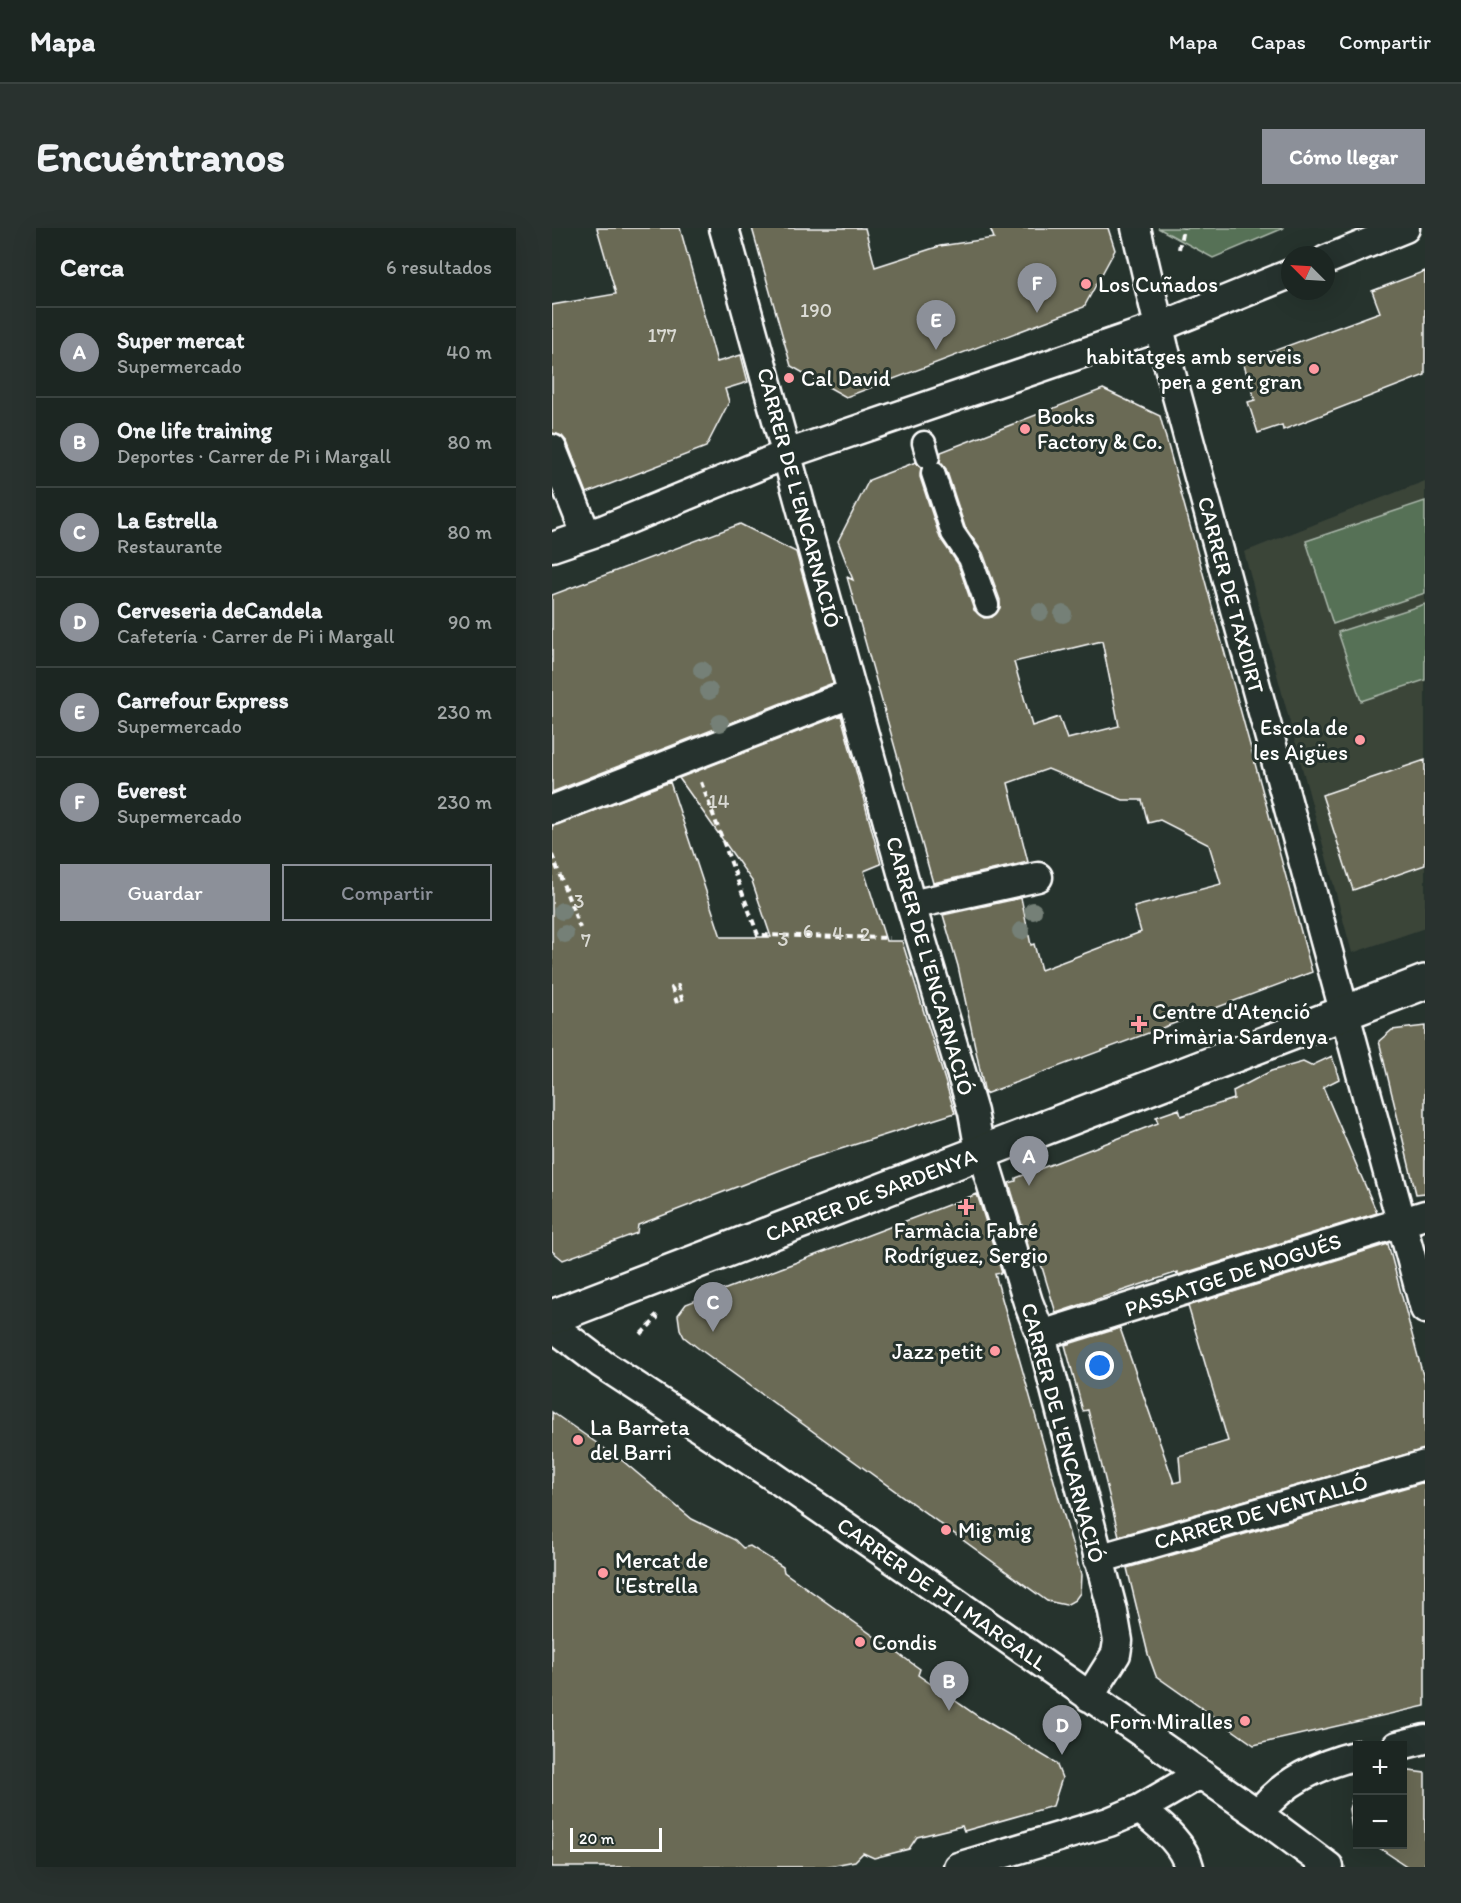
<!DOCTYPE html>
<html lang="es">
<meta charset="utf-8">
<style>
body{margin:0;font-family:Itim,sans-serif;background:#29322f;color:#f1f3f6}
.controls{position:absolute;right:18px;bottom:18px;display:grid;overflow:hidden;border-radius:0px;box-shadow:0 6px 24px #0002}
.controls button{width:54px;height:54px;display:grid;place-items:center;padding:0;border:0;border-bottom:2px solid #3a4340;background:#1c2622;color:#f1f3f6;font:30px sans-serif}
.compass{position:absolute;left:729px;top:18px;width:54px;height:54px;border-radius:50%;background:#1c2622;box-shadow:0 6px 24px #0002;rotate:294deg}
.scale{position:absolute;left:18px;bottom:15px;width:92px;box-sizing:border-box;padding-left:6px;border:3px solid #fff;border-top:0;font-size:16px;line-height:21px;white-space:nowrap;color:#fff;-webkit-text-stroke:4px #26332d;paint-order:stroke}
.you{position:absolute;left:548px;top:1138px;width:21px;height:21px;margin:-15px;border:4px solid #fff;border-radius:50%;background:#1a73e8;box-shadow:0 0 0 9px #1a73e833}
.badge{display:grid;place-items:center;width:39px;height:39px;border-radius:50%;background:#8c9099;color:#fff;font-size:20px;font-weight:700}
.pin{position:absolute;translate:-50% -50px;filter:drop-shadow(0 2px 3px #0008)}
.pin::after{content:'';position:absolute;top:32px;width:21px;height:18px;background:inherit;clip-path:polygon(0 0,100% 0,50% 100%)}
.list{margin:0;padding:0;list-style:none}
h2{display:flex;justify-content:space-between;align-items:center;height:78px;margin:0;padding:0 24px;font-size:26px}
h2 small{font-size:20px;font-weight:400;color:#a0a5a5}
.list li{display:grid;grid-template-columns:39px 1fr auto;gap:18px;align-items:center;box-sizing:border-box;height:90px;padding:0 24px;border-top:2px solid #3a4340}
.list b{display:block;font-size:22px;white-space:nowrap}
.list p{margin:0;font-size:20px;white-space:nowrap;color:#a0a5a5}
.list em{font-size:20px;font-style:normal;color:#a0a5a5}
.actions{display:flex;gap:12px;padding:18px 24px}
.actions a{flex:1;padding:14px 0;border:2px solid #8c9099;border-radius:0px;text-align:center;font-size:21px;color:#8c9099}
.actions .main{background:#8c9099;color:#fff}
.map{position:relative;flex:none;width:873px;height:1639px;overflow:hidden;border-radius:0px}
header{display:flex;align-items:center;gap:36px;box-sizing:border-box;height:84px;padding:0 30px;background:#1c2622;border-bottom:2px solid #3a4340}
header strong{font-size:28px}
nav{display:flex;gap:33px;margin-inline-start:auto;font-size:21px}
.intro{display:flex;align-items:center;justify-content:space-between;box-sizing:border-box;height:144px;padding:0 36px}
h1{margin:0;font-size:42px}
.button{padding:15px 27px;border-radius:0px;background:#8c9099;color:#fff;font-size:21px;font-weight:700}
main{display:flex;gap:36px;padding:0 36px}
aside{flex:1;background:#1c2622;border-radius:0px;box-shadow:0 6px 24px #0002}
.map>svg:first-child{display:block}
</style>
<header>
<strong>Mapa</strong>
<nav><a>Mapa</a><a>Capas</a><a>Compartir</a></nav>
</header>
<div class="intro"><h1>Encuéntranos</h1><a class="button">Cómo llegar</a></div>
<main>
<aside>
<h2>Cerca<small>6 resultados</small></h2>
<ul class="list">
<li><span class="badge">A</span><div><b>Super mercat</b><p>Supermercado</p></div><em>40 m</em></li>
<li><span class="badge">B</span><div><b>One life training</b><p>Deportes · Carrer de Pi i Margall</p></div><em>80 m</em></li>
<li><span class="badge">C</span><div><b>La Estrella</b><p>Restaurante</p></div><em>80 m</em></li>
<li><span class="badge">D</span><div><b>Cerveseria deCandela</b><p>Cafetería · Carrer de Pi i Margall</p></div><em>90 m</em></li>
<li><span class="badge">E</span><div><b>Carrefour Express</b><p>Supermercado</p></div><em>230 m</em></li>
<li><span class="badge">F</span><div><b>Everest</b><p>Supermercado</p></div><em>230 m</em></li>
</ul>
<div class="actions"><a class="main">Guardar</a><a>Compartir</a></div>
</aside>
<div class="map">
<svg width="873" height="1639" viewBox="0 0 873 1639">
<rect width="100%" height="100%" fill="#26332d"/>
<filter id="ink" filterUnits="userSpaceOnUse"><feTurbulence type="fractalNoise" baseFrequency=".0167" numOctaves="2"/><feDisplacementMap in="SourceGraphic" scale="12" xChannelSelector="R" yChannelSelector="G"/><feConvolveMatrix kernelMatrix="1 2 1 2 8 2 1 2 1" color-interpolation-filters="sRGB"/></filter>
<g filter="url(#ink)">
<path fill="#3a4439" d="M873,253V700L800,725L692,324Z"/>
<path fill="#577157" stroke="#abb8ab" stroke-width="1.5" d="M606,0H732L661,30Z
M873,273V365L781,396L754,313Z
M873,376V452L809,473L786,404Z"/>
<path fill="#6a6a55" stroke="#fff" stroke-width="1.5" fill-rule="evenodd" d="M45,0H128L165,134L189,127L196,154L173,161L177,174L154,219L35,265L15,214L10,208L0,205V77L64,66Z
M200,0H313L323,39L388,18L442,10L438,0H556L563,22L532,79L294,169L239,138Z
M873,43V147L731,202L730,197L706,205L696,174L703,172L691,134L828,84L820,63Z
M551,161L608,188L760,744L433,866L406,738L391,687L469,670L479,717L482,716L489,742L589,704L582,679L669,656L657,617L608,592L596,595L590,572H571L496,541L456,555L476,634L381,655L295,349L301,352L286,313L317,252L364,234L369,240L368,249L388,310L406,336L422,382L432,390L440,389L448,380V372L431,325L413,299L394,241L388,234L389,224ZM550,413L567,498L515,511L507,489L480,498L462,434Z
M188,296L244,324L281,455L0,564V367Z
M289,487L329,636L312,643L334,713H350L403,885L257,931L86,997L85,1005L11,1032L0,1023V598L118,554L169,709H219L200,653L127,550Z
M873,532V637L801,662L770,567Z
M873,798V965L864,966L827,813L840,802Z
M780,828L787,851L771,859L825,985L626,1047V1044L504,1085L489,1036L482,1037L457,955L464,953V950L606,895L604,889L627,881L629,888L682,871L681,863L719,843L751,834L759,838Z
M425,966L450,1045L443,1046L529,1347L528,1365L523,1372L514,1377L495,1373L146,1120L132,1109L128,1101L126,1087L134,1076Z
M836,1016L873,1155V1221L567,1308L536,1182L531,1183L513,1117L568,1100L622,1255L629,1253L627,1228L676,1213L636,1078Z
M0,1184L72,1234L140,1291L183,1312L191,1320L198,1318L231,1339L232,1344L368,1441L366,1447L427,1489L504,1535L510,1550L501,1578L412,1603L410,1598L365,1609L357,1621L322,1630L311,1625L303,1633L272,1639H0Z
M873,1254V1478L702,1517L604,1448L596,1426L575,1340Z
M850,1542L873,1545V1639H856L823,1617H850Z
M804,1559H806V1604L800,1601L797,1581Z"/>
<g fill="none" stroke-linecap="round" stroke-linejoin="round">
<defs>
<path id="pedestrian" d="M372,215L376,229
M381,245L401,305L418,330L435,377"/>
<path id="minor" d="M172,0L359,677L421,884L426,912L476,1074L489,1107L561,1384L566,1413L564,1426L537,1469
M584,0L612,120L873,1081
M774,32L853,0
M0,221L34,306
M0,319L53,301L235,226L607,99L738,46
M0,582L301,465
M359,677L486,649
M0,1098L50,1136L218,1246L390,1365L706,1586L777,1639
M489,1107L873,987
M546,1331L873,1237
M845,1518L873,1511
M588,1581C607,1597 631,1614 637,1639
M706,1586C731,1553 766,1537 806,1527
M406,1639L557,1594L588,1581L648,1546"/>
<path id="tertiary" d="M0,1089L873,754"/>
</defs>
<use href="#pedestrian" stroke="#fff" stroke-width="27"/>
<use href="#minor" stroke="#fff" stroke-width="33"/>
<use href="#tertiary" stroke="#fff" stroke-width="38"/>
<path stroke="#fff" stroke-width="4" stroke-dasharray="6 4.5" stroke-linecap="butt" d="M627,21L631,0
M149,554L206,707L338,710
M0,627L28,700
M125,775L120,760L126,758L131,774
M89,1106L105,1090L100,1084"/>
<use href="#pedestrian" stroke="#26332d" stroke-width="22"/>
<use href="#minor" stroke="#26332d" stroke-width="28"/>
<use href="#tertiary" stroke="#26332d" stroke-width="33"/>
</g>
<g fill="#748077">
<circle cx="488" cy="384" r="9"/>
<circle cx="511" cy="386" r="9"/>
<circle cx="150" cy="442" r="9"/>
<circle cx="157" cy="463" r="9"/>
<circle cx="168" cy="495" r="9"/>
<circle cx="10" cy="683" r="9"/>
<circle cx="481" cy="683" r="9"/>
<circle cx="469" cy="703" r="9"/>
<circle cx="13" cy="706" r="9"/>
</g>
</g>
<g fill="#ff9aa2" stroke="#26332d" stroke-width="2">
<circle cx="534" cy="56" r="6"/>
<circle cx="762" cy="141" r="6"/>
<circle cx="237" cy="150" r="6"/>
<circle cx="473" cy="201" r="6"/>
<circle cx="808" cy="512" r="6"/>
<path d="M584 787h6v6h6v6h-6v6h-6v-6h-6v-6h6z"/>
<path d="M411 970h6v6h6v6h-6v6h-6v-6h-6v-6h6z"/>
<circle cx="443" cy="1123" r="6"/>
<circle cx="26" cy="1212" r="6"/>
<circle cx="394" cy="1302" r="6"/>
<circle cx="51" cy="1345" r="6"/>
<circle cx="308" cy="1414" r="6"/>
<circle cx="693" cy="1493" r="6"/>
</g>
<g text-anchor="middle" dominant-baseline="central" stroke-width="6" stroke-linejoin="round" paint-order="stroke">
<g font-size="20" fill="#dadad4">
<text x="264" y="82">190</text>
<text x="110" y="107">177</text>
<text x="167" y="573">14</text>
<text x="27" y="673">3</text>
<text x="256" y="703">6</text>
<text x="286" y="705">4</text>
<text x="313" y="706">2</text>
<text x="231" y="711">3</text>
<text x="34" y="712">7</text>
</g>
<g font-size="22" fill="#fff" stroke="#26332d" text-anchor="start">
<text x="546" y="56">Los Cuñados</text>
<text x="750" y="128" text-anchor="end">habitatges amb serveis<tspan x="750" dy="25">per a gent gran</tspan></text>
<text x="249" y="150">Cal David</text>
<text x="485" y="188">Books<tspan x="485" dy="25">Factory &amp; Co.</tspan></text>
<text x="796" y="499" text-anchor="end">Escola de<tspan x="796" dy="25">les Aigües</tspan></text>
<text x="600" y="783">Centre d'Atenció<tspan x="600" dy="25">Primària Sardenya</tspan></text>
<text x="414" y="1002" text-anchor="middle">Farmàcia Fabré<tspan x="414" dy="25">Rodríguez, Sergio</tspan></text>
<text x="431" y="1123" text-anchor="end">Jazz petit</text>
<text x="38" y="1199">La Barreta<tspan x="38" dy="25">del Barri</tspan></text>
<text x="406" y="1302">Mig mig</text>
<text x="63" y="1332">Mercat de<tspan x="63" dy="25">l'Estrella</tspan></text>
<text x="320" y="1414">Condis</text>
<text x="681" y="1493" text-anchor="end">Forn Miralles</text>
</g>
<g font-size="22" fill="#fff" stroke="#26332d">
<text transform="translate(247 270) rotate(75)">CARRER DE L'ENCARNACIÓ</text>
<text transform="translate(679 367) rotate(75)">CARRER DE TAXDIRT</text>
<text transform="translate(378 738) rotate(74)">CARRER DE L'ENCARNACIÓ</text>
<text transform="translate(319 967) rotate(-21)">CARRER DE SARDENYA</text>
<text transform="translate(681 1047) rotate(-18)">PASSATGE DE NOGUÉS</text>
<text transform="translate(511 1205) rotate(75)">CARRER DE L'ENCARNACIÓ</text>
<text transform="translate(709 1284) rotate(-16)">CARRER DE VENTALLÓ</text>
<text transform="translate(390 1366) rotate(35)">CARRER DE PI I MARGALL</text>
</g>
</g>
</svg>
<div class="controls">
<button>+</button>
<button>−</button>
</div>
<svg class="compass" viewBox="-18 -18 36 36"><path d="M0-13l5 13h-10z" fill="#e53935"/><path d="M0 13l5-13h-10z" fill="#a0a5a5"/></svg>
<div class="scale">20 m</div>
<div class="you"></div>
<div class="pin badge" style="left:477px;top:958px">A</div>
<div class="pin badge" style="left:397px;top:1483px">B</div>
<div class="pin badge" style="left:161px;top:1104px">C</div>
<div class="pin badge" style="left:510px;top:1527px">D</div>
<div class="pin badge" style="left:384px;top:122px">E</div>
<div class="pin badge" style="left:485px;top:85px">F</div>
</div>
</main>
